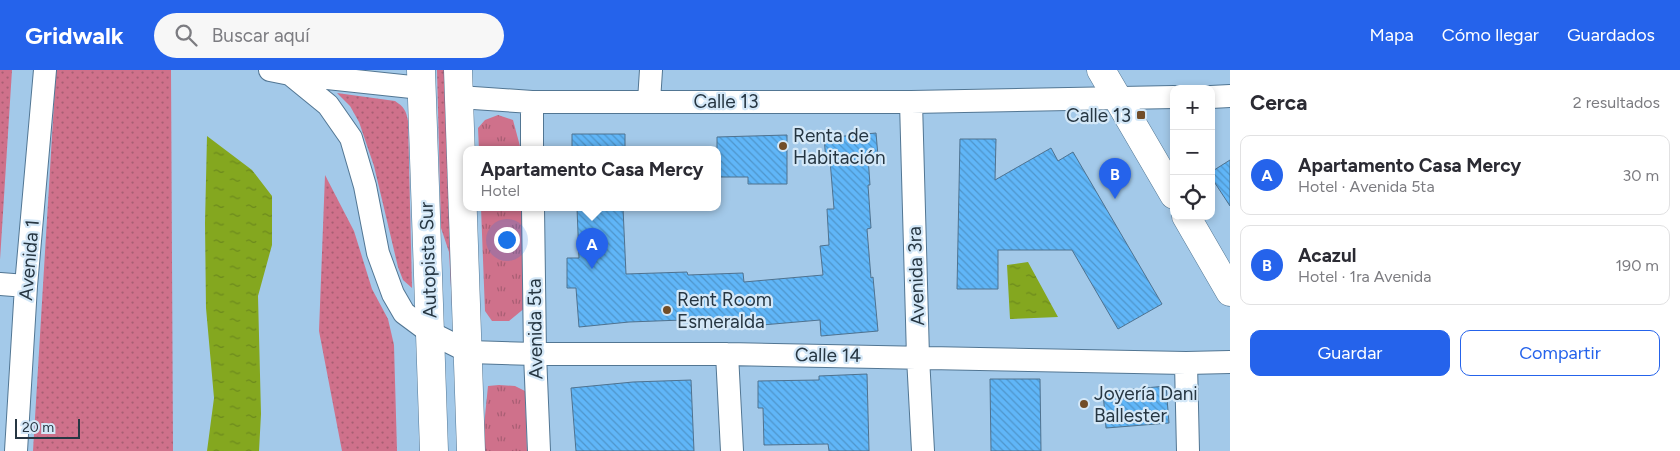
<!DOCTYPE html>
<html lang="es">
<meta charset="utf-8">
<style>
body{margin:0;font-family:Figtree,sans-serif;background:#f7f7f7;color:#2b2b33}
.controls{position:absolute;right:15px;top:15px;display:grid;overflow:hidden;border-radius:10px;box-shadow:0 2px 8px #0003}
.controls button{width:45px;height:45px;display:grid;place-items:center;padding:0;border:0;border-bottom:1px solid #e1e1e2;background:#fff;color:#2b2b33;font:25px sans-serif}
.scale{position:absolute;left:15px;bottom:12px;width:65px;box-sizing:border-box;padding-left:5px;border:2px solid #263642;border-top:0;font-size:14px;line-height:18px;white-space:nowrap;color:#263642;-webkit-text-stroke:4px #d4e8f8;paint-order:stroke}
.you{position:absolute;left:506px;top:169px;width:18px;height:18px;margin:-12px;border:4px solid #fff;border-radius:50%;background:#1a73e8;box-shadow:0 0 0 8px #1a73e833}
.badge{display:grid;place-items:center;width:32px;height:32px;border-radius:50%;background:#2563eb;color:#fff;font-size:16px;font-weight:700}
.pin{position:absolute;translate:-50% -41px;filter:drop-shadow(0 1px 2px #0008)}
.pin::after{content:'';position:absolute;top:26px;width:18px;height:15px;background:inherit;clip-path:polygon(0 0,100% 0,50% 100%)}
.popup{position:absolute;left:463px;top:76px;width:258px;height:65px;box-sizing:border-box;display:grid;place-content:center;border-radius:10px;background:#fff;filter:drop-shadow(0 1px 4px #0005);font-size:16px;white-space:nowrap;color:#7c7c81}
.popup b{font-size:19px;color:#2b2b33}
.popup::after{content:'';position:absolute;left:50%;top:100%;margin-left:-10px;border:10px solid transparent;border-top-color:#fff}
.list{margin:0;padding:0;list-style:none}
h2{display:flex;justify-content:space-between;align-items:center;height:65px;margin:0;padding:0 20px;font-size:21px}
h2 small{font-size:16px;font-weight:400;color:#7c7c81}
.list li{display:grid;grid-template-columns:32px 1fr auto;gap:15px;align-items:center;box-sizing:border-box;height:80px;margin:0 10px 10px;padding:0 10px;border:1px solid #e1e1e2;border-radius:10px}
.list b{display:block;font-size:19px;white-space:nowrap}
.list p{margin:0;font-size:16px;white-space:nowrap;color:#7c7c81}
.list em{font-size:16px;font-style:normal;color:#7c7c81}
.actions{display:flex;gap:10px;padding:15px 20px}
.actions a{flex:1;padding:11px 0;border:1px solid #2563eb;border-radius:10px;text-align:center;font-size:18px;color:#2563eb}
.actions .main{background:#2563eb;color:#fff}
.icon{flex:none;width:28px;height:28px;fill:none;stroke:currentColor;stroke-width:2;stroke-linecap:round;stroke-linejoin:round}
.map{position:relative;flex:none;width:1230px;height:381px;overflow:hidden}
header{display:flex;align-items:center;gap:30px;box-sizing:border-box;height:70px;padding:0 25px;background:#2563eb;color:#fff}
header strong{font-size:24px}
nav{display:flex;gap:28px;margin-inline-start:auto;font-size:18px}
.search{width:350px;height:45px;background:#f7f7f7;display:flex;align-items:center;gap:12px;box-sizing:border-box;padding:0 18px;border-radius:28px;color:#7c7c81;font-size:19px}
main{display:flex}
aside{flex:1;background:#fff}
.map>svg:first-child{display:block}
</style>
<header>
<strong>Gridwalk</strong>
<div class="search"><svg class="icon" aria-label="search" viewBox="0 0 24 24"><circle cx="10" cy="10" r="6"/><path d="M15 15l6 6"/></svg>Buscar aquí</div>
<nav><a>Mapa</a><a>Cómo llegar</a><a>Guardados</a></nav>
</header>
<main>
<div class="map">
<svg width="1230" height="381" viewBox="0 0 1230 381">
<defs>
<pattern id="grass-dots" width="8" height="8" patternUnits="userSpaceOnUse" patternTransform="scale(1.25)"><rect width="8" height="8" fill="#cf718b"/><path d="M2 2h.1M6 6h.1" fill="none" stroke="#a85e73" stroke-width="1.8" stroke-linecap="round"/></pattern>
<pattern id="park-tufts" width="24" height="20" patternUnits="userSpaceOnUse" patternTransform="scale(1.25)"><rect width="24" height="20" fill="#cf718b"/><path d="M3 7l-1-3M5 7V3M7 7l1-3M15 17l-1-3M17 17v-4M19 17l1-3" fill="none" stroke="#a85e73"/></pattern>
<pattern id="water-ripples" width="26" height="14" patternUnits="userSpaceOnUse" patternTransform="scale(1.25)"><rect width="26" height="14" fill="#84a71f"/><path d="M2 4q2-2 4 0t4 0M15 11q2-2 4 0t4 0" fill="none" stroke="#6c891d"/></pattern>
<pattern id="building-back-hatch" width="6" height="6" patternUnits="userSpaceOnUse" patternTransform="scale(1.25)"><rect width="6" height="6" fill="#60b6f8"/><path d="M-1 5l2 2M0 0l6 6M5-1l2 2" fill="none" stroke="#4f95ca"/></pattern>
</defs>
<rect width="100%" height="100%" fill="#a3c9e9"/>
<path fill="url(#grass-dots)" d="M0,0H12L0,190Z
M56,0H171L173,381H33Z
M437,0H448L455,235L452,236L449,182L441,158Z
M337,23L395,31C404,37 406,40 408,51L412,218L403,210L398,197L374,96L359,52L350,36Z
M325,105L354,161L372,219L388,249L394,275L397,381H342L319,261Z"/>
<path fill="url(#park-tufts)" d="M498,45L513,50L521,80H479L478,58L485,50Z
M481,138H523L526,237L509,251H492L485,241Z
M499,315L515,316L525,321L527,381H485L484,356L488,316Z"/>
<path fill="url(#water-ripples)" d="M207,66L252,100L272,126V175L258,226L261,344L259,381H207L214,328L206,238L205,153Z
M1028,192L1058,247L1010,249L1007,195Z"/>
<path fill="url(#building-back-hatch)" stroke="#4f728f" d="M876,63L878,86L868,87L870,115H868L871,158L867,159L871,208L873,207L878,261L821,266L820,250L762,255L761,250L710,253L709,249L629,252L579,257L576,218H567V188H579L577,138H623L626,204L687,202L688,205L743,203L744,212L823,205L820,176L829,175L827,139H834L830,90H826L824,68Z
M572,64H625V80H572Z
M787,65V114H748V107H717V67Z
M960,69H996L995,110L1051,78L1058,91L1073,82L1162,234L1118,259L1072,180H998V219H957Z
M1230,90V136L1211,107V102Z
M867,304L869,381H829L828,374L764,375L763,338H758V311L819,310V306Z
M990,309H1040L1041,381H991Z
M691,310L694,381H576L571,318L633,312Z
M1166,316L1169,353L1106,358L1103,322Z"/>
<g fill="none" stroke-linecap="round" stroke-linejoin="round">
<defs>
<path id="minor" d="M270,0L290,4L421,18
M290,4L328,35L351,68L365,116L378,183L393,224L404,243L431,263L469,282L535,284H727L1186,293L1230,292
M459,27L532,32H911L1174,27
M1211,27L1230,26
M649,31L651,0
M532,32V80
M911,32L918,287L923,381
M533,138L535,284L539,381
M0,214L26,216
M727,284L732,381
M1186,293L1188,381
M16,381L26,216L45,0"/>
<path id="major" d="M1101,0L1174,125
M1186,146L1230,222"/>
<path id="highway" d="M421,0L434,381
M458,0L471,381"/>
</defs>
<use href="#minor" stroke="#527693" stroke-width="24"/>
<use href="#major" stroke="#527693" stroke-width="29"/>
<use href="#highway" stroke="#527693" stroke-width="29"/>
<use href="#minor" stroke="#fff" stroke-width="22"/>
<use href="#major" stroke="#fff" stroke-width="28"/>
<use href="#highway" stroke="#fff" stroke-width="28"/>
</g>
<g fill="#724d28" stroke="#d4e8f8" stroke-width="2">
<rect x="1136" y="40" width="10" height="10" rx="2.5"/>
<circle cx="783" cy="76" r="5"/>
<circle cx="667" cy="240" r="5"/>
<circle cx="1084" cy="334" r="5"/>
</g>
<g text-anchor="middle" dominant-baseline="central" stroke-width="4.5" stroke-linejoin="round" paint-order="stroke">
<g font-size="19" fill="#263642" stroke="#d4e8f8">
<text x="726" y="31">Calle 13</text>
<text transform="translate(29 190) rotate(-85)">Avenida 1</text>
<text transform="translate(428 190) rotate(-92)">Autopista Sur</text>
<text transform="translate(916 206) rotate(-92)">Avenida 3ra</text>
<text transform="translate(535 259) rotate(-91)">Avenida 5ta</text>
<text transform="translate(828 285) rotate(1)">Calle 14</text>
</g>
<g font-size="19" fill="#263642" stroke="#d4e8f8" text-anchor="start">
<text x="1131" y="45" text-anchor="end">Calle 13</text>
<text x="793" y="65">Renta de<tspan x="793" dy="22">Habitación</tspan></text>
<text x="677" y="229">Rent Room<tspan x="677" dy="22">Esmeralda</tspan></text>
<text x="1094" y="323">Joyería Dani<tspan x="1094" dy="22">Ballester</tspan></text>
</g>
</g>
</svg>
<div class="controls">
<button>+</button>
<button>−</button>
<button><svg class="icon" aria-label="locate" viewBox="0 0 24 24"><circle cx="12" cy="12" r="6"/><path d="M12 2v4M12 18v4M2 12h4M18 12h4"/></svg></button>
</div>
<div class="scale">20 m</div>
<div class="you"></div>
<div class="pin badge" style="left:592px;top:199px">A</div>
<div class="popup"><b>Apartamento Casa Mercy</b>Hotel</div>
<div class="pin badge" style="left:1115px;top:129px">B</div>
</div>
<aside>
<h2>Cerca<small>2 resultados</small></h2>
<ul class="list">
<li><span class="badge">A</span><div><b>Apartamento Casa Mercy</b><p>Hotel · Avenida 5ta</p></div><em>30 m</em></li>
<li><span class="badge">B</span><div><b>Acazul</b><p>Hotel · 1ra Avenida</p></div><em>190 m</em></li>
</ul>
<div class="actions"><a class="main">Guardar</a><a>Compartir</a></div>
</aside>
</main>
